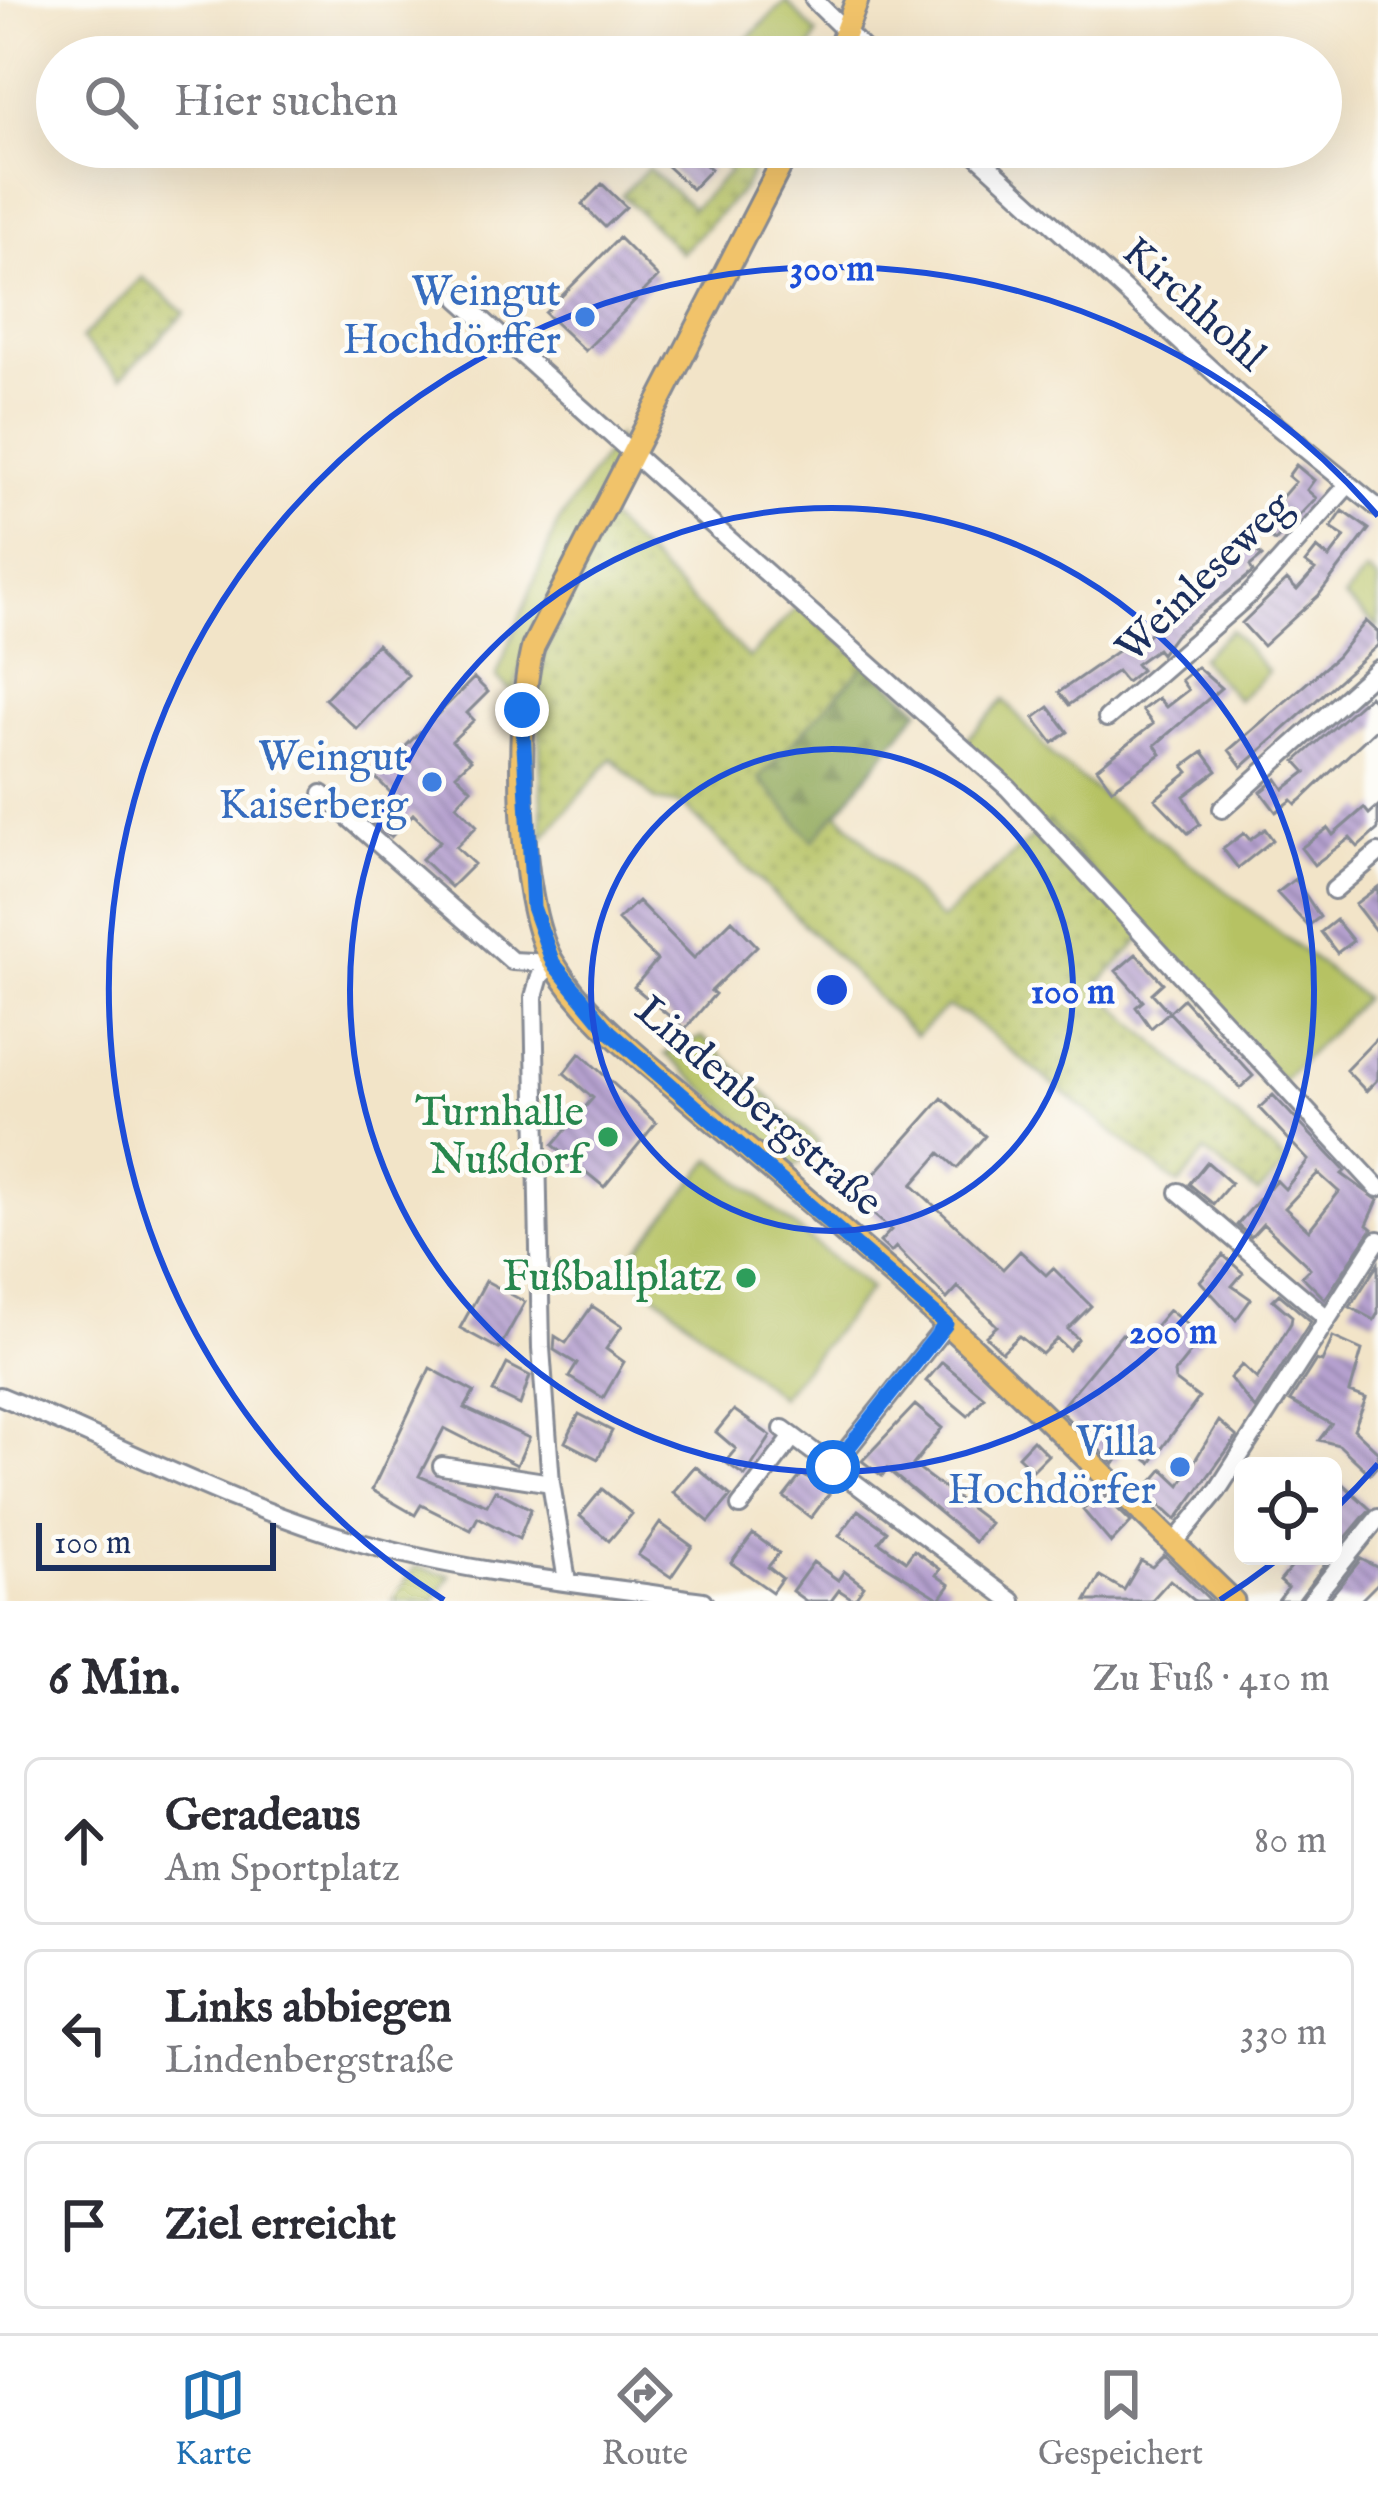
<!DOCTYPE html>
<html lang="de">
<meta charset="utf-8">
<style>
body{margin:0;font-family:"IM FELL English",serif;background:#f2f2f3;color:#2b2b33}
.controls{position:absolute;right:36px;bottom:36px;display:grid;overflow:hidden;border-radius:18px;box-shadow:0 12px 48px #0002}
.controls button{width:108px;height:108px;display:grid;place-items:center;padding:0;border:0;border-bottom:3px solid #e1e1e2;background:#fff;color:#2b2b33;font:60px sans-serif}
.scale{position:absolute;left:36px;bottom:30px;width:240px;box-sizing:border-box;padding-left:12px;border:6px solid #1b2f5e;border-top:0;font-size:33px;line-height:42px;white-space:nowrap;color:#1b2f5e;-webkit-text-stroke:9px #fdfcf7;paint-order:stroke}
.stop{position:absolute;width:36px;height:36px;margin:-27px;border:9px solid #1a73e8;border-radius:50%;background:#fff}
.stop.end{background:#1a73e8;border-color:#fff;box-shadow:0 3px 12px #0008}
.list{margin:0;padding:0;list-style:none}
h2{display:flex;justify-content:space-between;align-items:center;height:156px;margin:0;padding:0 48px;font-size:51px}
h2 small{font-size:39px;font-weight:400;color:#7c7c81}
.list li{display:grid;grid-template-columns:78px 1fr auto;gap:36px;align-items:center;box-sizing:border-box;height:168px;margin:0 24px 24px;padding:0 24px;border:3px solid #e1e1e2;border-radius:18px}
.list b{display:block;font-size:45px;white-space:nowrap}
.list p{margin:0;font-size:39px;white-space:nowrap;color:#7c7c81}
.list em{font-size:39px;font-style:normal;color:#7c7c81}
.icon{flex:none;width:66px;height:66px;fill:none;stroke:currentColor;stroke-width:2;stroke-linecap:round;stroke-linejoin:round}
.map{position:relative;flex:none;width:1378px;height:1601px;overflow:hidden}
.search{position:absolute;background:#fff;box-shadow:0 12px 48px #0002;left:36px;right:36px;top:36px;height:132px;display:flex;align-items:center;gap:30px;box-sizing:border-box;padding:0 42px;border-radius:66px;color:#7c7c81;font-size:45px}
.sheet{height:732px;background:#fff}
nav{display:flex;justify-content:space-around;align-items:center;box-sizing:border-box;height:168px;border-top:3px solid #e1e1e2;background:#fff;font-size:33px;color:#7c7c81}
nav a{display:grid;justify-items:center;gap:6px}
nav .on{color:#1f6fb2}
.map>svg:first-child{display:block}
</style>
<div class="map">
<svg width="1378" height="1601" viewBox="0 0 1378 1601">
<defs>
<pattern id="forest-firs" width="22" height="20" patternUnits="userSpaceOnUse" patternTransform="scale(3)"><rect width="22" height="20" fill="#90a85a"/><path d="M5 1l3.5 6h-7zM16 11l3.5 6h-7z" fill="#75894e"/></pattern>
<pattern id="garden-dots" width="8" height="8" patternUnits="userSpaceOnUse" patternTransform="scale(3)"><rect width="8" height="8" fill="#b6c264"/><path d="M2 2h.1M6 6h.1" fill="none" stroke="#939e56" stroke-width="1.8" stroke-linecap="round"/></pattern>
<pattern id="building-back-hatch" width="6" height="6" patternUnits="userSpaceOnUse" patternTransform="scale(3)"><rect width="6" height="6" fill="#b6a1cf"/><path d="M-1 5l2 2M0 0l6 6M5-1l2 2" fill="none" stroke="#9384ab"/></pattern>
</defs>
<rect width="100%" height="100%" fill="#fdfcf7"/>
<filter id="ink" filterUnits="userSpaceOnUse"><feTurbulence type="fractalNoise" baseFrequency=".00833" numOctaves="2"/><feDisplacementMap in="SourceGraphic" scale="24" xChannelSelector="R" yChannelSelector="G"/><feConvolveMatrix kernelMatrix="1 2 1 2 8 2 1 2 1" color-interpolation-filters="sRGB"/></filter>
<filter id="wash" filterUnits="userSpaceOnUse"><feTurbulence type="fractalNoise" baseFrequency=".004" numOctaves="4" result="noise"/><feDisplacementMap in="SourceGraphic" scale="48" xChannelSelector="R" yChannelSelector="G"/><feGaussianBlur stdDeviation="2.7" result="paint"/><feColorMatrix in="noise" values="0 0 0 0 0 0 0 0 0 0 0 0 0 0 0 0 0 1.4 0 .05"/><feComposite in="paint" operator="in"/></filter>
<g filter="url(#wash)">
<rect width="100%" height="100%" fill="#f2e4c8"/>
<path fill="#b6c264" stroke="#687861" stroke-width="3" d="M786,1L817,34L806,57H729Z
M617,437L619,456L528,641L514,694L496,677L557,525Z
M1366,571L1378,581V627L1344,598Z
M1231,630L1268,672L1238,700L1200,658Z
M1004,700L1055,759L1364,998L1282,1081L963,743Z
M702,1037L819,1142L795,1167L665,1054Z
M712,1159L870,1289L780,1397L623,1267Z
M415,1567L451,1575L434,1601H392Z"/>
<path fill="url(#forest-firs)" stroke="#566c5c" stroke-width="3" d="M867,663L920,709L814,842L759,778Z"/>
<path fill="url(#garden-dots)" stroke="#687861" stroke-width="3" d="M707,147H764L745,187L681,253L622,195L648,168L693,208L730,171Z
M142,277L185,313L121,378L81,339Z
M607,517L749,658L799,605L867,663L759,778L813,841L837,812L941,920L1049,822L1147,933L1095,988L1288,1163L1258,1193L1205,1152L1179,1185L966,1015L947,1007L916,1036L683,805L656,801L612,758L543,838L538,693L544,655Z"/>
<g id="blocks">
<path fill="url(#building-back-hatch)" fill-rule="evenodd" d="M684,147L711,169L692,189L667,166Z
M602,184L626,207L605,227L582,204Z
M619,238L658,277L585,351L545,313Z
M1296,465L1314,480L1307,490L1316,498L1275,541L1256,527L1295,482L1288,476Z
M1343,511L1369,529L1319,595L1263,646L1242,623L1287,580L1297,590L1315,570L1305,563L1317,548L1329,558L1345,537L1331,528Z
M1242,537L1262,556L1250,566L1253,572L1175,635L1161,654L1157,649L1136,664L1141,670L1126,682L1117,671L1069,705L1059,692L1139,636L1142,640L1173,613L1178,605L1174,600L1185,590L1189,595L1237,551L1232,546Z
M1366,621L1378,632V645L1242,767L1229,750L1337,657Z
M377,644L408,675L357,729L325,699Z
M1197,667L1221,688L1155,745L1161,754L1112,789L1097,768L1153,724L1142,710L1158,698L1166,707L1188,690L1181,680Z
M474,678L488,692L467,713L474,720L452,741L471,760L456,774L471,789L456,805L477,826L456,847L474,864L451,887L422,859L440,841L413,814L391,837L374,823L397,799L375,777Z
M1369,696L1378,706V727L1301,800L1296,804L1292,800L1276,812L1261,792L1277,779L1284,789L1306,772L1296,761Z
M1049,707L1068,732L1053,743L1034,718Z
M1203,752L1217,771L1184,796L1200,824L1188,833L1155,799L1189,772L1184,766Z
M1378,806V829L1358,847L1350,838L1314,865L1301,848L1328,828L1333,835L1364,808L1369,814Z
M1265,829L1273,840L1238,868L1223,849L1244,833L1250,840Z
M1295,879L1320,917L1308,926L1277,893Z
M1378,887V934L1355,904Z
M638,901L694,958L732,920L757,946L711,991L715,994L685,1029L634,987L657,960L618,920Z
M1336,920L1353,941L1337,953L1321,932Z
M1136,954L1163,983L1152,993L1169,1012L1151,1028L1136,1007L1143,1001L1116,971Z
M1183,999L1253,1076L1240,1088L1169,1012Z
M1378,1037V1079L1366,1091L1346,1070Z
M580,1053L656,1123L604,1187L553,1145L593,1098L564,1073Z
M1273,1095L1345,1171L1342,1174L1378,1200L1367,1225L1372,1229L1325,1299L1302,1276L1310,1268L1263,1224L1251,1237L1237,1225L1276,1180L1285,1189L1308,1160L1259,1108ZM1318,1173L1339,1192L1309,1230L1285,1208Z
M942,1098L985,1136L957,1168L940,1153L912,1185L1003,1269L1020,1251L1046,1275L1053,1268L1091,1306L1068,1329L1078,1339L1069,1350L1057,1339L1042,1354L1019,1336L1002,1352L986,1336L997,1326L958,1287L947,1299L896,1247L891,1252L880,1242L891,1230L854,1197Z
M1207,1162L1231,1183L1213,1204L1189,1184Z
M1223,1255L1243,1273L1232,1286L1251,1299L1236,1320L1200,1281Z
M1378,1264V1313L1374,1320L1350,1307Z
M486,1281L525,1302L499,1349L460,1328Z
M1279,1294L1311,1321L1255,1409L1230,1378L1242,1365L1257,1379L1291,1323L1292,1316L1273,1300Z
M592,1306L622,1326L606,1349L624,1362L603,1398L569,1377L577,1364L554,1350L555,1336L566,1343Z
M1169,1310L1203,1337L1174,1373L1175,1380L1199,1398L1151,1463L1127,1445L1114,1464L1059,1410L1122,1334L1138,1346Z
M1333,1337L1362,1350L1350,1392L1366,1398L1354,1429L1378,1452V1465L1370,1474L1339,1445L1319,1440L1331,1424L1290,1401L1316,1360L1322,1362Z
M942,1362L984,1397L968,1416L926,1381Z
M507,1364L530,1376L520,1405L493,1392Z
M430,1368L474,1392L465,1408L529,1438L517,1465L444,1428L419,1476L487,1505L495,1490L531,1509L519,1539L478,1517L471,1530L421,1505L415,1515L372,1490Z
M915,1405L942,1428L913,1465L990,1523L975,1542L887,1469L882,1476L862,1461Z
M734,1410L771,1436L745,1476L725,1462L736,1449L716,1432Z
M579,1414L612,1431L598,1459L565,1442Z
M1219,1421L1237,1437L1176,1520L1144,1491L1163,1469L1180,1485Z
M1033,1440L1048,1455L1033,1470L1018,1456Z
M695,1466L731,1496L709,1522L673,1492Z
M802,1474L829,1494L811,1518L784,1497Z
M1333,1475L1370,1509L1333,1553Z
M602,1489L632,1514L609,1541L580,1516Z
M1100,1492L1131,1522L1111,1543L1083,1510Z
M858,1510L887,1531L879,1542L906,1561L914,1550L940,1569L936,1575L950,1585L940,1599L839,1536Z
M660,1523L692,1546L671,1577L638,1555Z
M753,1534L779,1553L768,1567L782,1578L772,1592L731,1563Z
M1164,1555L1211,1601H1195L1170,1580L1151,1601H1086L1100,1576L1124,1590L1141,1561L1152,1567Z
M1301,1556H1331L1298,1601H1278L1288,1588L1280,1581Z
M1361,1559L1378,1568V1583L1360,1601H1327Z
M813,1562L838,1580L844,1571L864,1586L854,1600L839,1590L831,1601H806L792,1591Z"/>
</g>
</g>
<g filter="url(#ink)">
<use href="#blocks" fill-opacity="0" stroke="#868a93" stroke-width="3"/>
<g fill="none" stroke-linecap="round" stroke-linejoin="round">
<defs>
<path id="minor" d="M814,0L872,57
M968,147L1241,397L1378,508
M459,299L1008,788L1378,1188
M1107,718L1250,594L1348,485
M322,794L512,961L553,963
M1222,809L1378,669
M1334,890L1378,853
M553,963L540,976L534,997L541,1348L551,1483L567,1581
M1179,1192L1327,1318
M0,1396C119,1445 235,1507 358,1542C470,1574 588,1584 703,1601
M783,1429L1012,1601
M442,1466L551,1483
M833,1467L946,1325
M740,1506L793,1437
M1174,1543L1217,1491L1378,1240
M1311,1601L1378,1518"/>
<path id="major" d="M836,57L857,0
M790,147L533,647C515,716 516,900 552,961C584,1016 637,1055 685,1096C745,1147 805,1198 864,1250C993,1361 1111,1484 1233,1601"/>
</defs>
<use href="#minor" stroke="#868a93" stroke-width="22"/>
<use href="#major" stroke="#868a93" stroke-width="27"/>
<use href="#minor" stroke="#fff" stroke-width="16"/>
<use href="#major" stroke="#f1c36a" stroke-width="21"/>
</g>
</g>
<g fill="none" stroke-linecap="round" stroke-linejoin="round" filter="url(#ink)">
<path stroke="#1a73e8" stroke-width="15" d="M522,710L533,907L553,963L610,1032L946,1324L833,1467"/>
</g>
<g fill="none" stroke="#1d4ed8" stroke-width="6">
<circle cx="832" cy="990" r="241"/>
<circle cx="832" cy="990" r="482"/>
<path d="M1378 1464A723 723 0 0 1 1334 1510M1277 1560A723 723 0 0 1 1220 1600M444 1600A723 723 0 1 1 1378 516"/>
</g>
<g fill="#3f7fe0" stroke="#fdfcf7" stroke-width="4.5">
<circle cx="585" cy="317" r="12"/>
<circle cx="432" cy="782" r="12"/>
<circle cx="1180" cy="1467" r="12"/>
</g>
<g fill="#2e9e5b" stroke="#fdfcf7" stroke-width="4.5">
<circle cx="608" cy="1137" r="12"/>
<circle cx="746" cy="1278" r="12"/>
</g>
<g text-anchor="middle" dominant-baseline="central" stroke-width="9" stroke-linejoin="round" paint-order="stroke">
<g font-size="42" fill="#366cbe" stroke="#fdfcf7" text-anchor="end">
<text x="561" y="293">Weingut<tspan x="561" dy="48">Hochdörffer</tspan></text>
<text x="408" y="758">Weingut<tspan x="408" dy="48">Kaiserberg</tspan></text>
<text x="1156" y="1443">Villa<tspan x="1156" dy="48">Hochdörfer</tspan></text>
</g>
<g font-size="42" fill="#1b2f5e" stroke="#fdfcf7">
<text transform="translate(1193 305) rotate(42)">Kirchhohl</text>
<text transform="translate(1205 578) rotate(-44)">Weinleseweg</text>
<text transform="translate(758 1107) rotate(41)">Lindenbergstraße</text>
</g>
<g font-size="42" fill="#27864d" stroke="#fdfcf7" text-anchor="end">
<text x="584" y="1113">Turnhalle<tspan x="584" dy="48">Nußdorf</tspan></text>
<text x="722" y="1278">Fußballplatz</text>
</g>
</g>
<circle cx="832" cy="990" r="18" fill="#1d4ed8" stroke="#fdfcf7" stroke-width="6"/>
<g font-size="36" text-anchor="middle" font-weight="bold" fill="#1d4ed8" stroke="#fdfcf7" stroke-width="9" stroke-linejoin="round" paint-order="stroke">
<text x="832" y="280">300 m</text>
<text x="1073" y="1003">100 m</text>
<text x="1173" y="1343">200 m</text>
</g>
</svg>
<div class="controls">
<button><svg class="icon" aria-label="locate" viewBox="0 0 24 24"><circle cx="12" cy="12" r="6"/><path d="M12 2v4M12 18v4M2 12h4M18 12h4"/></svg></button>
</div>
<div class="scale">100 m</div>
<div class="stop" style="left:833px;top:1467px"></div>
<div class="stop end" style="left:522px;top:710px"></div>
<div class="search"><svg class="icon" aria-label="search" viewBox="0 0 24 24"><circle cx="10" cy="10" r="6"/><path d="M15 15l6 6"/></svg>Hier suchen</div>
</div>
<section class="sheet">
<h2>6 Min.<small>Zu Fuß · 410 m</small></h2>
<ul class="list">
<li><svg class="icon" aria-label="ahead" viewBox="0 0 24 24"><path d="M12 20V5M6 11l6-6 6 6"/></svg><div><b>Geradeaus</b><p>Am Sportplatz</p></div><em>80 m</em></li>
<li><svg class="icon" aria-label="left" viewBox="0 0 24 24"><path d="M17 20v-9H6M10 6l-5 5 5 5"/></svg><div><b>Links abbiegen</b><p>Lindenbergstraße</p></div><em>330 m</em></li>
<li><svg class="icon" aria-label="arrive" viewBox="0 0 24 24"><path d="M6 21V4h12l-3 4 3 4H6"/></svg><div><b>Ziel erreicht</b></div></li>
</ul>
</section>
<nav>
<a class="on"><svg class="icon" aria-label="map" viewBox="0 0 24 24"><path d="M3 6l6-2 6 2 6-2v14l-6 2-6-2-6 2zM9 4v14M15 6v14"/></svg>Karte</a>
<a><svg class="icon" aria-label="directions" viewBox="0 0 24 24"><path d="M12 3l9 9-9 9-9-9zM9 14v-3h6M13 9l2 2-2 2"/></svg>Route</a>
<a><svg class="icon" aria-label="saved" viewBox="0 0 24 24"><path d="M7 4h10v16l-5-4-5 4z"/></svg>Gespeichert</a>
</nav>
